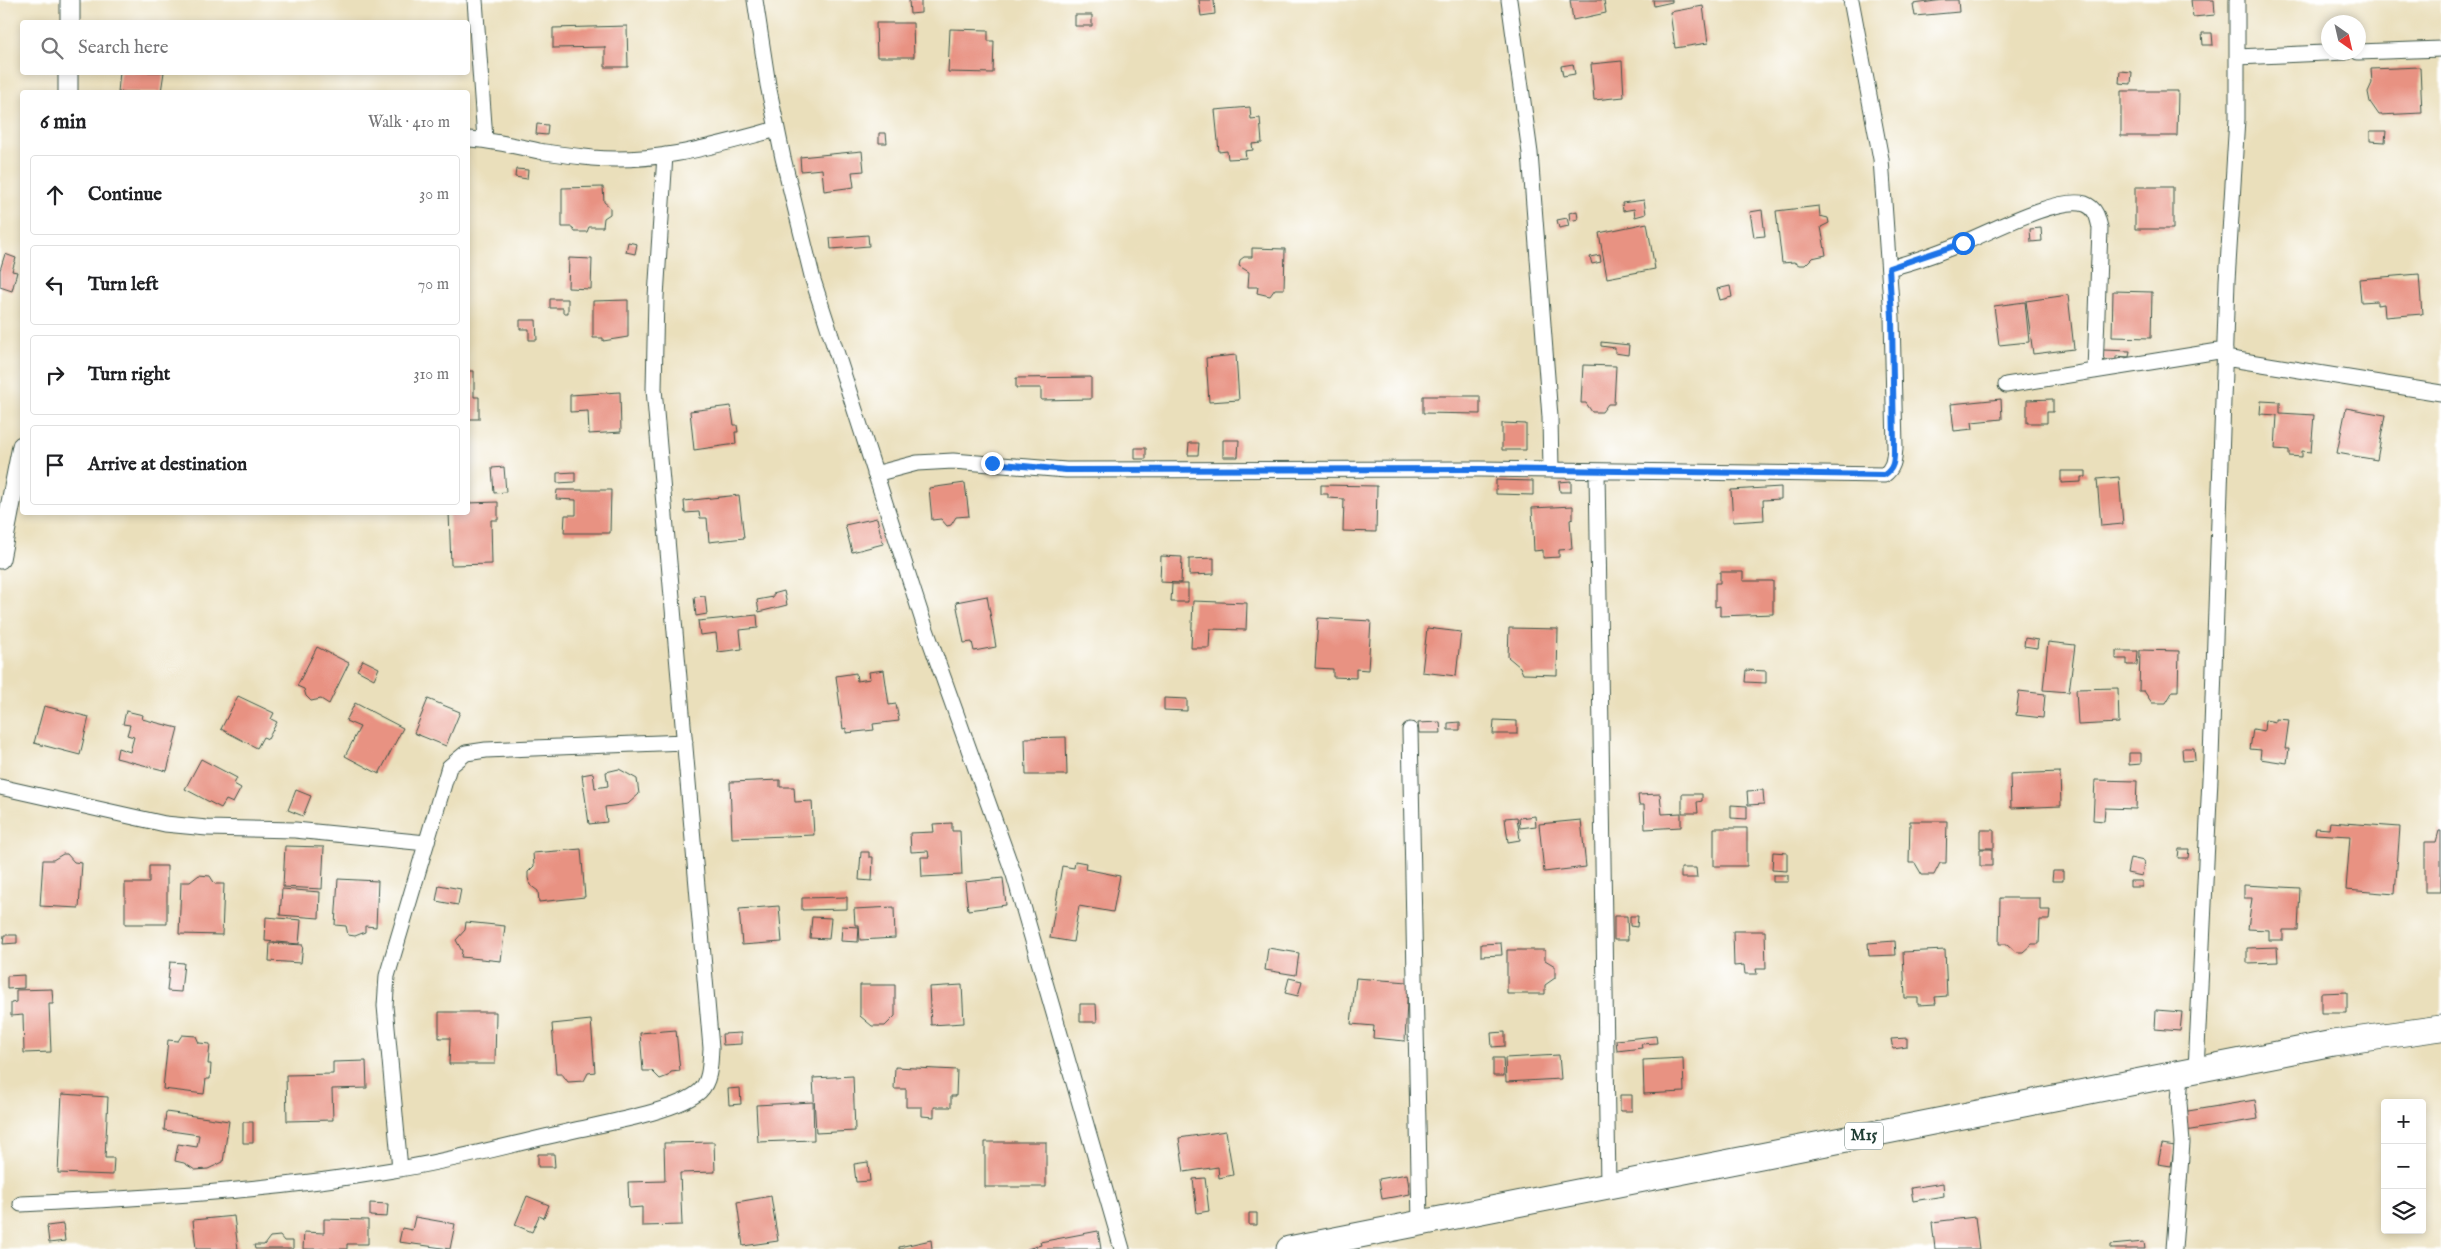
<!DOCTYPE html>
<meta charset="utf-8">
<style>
body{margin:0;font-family:"IM FELL English",serif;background:#f6f6f6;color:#202124}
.controls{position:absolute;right:15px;bottom:15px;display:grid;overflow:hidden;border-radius:5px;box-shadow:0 2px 8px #0003}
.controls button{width:45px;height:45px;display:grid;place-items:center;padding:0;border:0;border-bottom:1px solid #e0e0e0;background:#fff;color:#202124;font:25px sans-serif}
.compass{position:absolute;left:2321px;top:15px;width:45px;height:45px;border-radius:50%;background:#fff;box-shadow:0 2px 8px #0003;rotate:146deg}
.stop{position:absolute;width:15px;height:15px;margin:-11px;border:4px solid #1a73e8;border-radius:50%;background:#fff}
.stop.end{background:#1a73e8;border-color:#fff;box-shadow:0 1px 5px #0008}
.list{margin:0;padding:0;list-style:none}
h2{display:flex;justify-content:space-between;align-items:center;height:65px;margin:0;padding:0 20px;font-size:21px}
h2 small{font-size:16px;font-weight:400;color:#757577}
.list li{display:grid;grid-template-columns:32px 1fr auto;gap:15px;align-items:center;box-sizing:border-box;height:80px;margin:0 10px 10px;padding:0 10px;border:1px solid #e0e0e0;border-radius:5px}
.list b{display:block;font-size:19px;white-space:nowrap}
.list em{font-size:16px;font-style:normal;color:#757577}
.icon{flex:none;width:28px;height:28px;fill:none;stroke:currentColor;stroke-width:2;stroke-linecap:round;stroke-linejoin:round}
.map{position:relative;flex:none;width:2441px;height:1249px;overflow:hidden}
.search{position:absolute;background:#fff;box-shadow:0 2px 8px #0003;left:20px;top:20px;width:450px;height:55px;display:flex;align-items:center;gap:12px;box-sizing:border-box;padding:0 18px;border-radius:5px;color:#757577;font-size:19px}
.panel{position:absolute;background:#fff;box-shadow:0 2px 8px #0003;left:20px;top:90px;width:450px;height:425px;border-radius:5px}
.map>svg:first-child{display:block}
</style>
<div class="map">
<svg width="2441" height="1249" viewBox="0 0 2441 1249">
<rect width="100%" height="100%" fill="#fff"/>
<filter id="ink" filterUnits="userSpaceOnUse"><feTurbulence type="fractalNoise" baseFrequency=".02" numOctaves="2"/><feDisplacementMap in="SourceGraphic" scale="10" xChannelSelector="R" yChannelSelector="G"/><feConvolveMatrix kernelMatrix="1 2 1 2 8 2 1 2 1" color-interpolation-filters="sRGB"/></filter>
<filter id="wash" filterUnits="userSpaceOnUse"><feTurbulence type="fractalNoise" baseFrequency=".0096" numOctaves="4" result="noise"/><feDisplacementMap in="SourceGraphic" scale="20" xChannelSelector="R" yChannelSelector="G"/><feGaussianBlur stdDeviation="1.12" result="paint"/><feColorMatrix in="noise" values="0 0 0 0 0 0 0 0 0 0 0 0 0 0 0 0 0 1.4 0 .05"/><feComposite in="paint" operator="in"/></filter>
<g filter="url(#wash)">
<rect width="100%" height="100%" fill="#eadfbb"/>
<g id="blocks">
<path fill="#e89282" d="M909,0H921V13L910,14Z
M1199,0H1214L1215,14L1201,16Z
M1570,0H1604L1606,13L1573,20Z
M1653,0H1672V2L1654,6Z
M1944,0H1958L1959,12L1915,16L1913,4Z
M2191,0H2214L2215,15L2193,17Z
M1703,6L1708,43L1675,48L1670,12Z
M1075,15H1092V26H1075Z
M876,23H913L914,57H877Z
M627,26L628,67H605V47L553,48V28Z
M950,29L988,30V41H994L993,73L948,72Z
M2202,33H2212L2213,45H2203Z
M1622,61L1624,97L1594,100L1591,64Z
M1573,64L1575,74L1563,76L1561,66Z
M2420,67L2422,113L2379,115L2370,102L2368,92L2372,83L2371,69Z
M2120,71L2132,72L2131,84L2119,83Z
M120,72H164L161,92H118Z
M2121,91H2178L2177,136H2121Z
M1250,107L1251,119L1260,118L1262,143L1252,144L1253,150L1245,151L1246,158L1228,159L1227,151L1219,152L1215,110Z
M537,124L548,125L547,135L536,134Z
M2370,131H2386L2385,142L2370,141Z
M879,133H886L887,143H879Z
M862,151L864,171L852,172L854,187L824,191L822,169L801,171L800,157Z
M516,169L528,170L527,179L515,177Z
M603,187L604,202L610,207V214L604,218L603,227H589L587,232H575L572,227H562V188Z
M2135,187H2173V229H2135Z
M1644,200L1646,214L1635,217L1634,209L1623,211L1622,203Z
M1819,206L1820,216L1828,218L1829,223L1821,227L1826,255L1812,258L1805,265H1799L1794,262L1782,263L1776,211Z
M1762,210L1765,236L1754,237L1750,212Z
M1577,211L1578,219L1570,221L1569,213Z
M1567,218L1569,226L1559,228L1557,220Z
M1647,223L1655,269L1607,278L1599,233Z
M2041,228L2042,241L2031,242L2030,229Z
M868,235L869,246L831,249L830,238Z
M628,242L637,244L635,254L626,252Z
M1252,248L1285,249L1284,289H1275L1270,296L1257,293L1258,287H1248L1249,272L1239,266L1240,260L1244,257H1252Z
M5,254L16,258L12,271L17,272L12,291L0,287V270Z
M1600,255L1601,262L1592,264L1590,257Z
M569,258L592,259L591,289L568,288Z
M2419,274L2422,314L2385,317L2384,304L2377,305V301L2361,302L2359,279Z
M1730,286L1732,297L1720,300L1717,289Z
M2113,291L2152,292L2151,338L2112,337Z
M2068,295L2074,349L2033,354L2026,301Z
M550,299H568V313H563V308H550Z
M628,300V337L603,341V338H593V301Z
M2025,302L2029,342L1999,345L1994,306Z
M520,320H536L537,340H529V329H520Z
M1601,342L1629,345L1628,355L1615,353V348L1601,346Z
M2103,350L2130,351L2129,357L2116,356V360H2103Z
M1236,355L1239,400L1209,402L1206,358Z
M1583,365L1616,366L1614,404H1608L1602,412H1592L1586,403H1581Z
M468,371H474V397H479V419H468Z
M1091,377V399L1041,400V388H1016V378Z
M620,392L621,432L589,434L588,411L570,412V395Z
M1423,396H1480V414L1423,413Z
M2001,399L2002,419L1972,422L1973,429L1954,431L1951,404Z
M2053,399V412H2047V423H2027V400Z
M2261,401L2280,402V413L2314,415L2311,452L2302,451V457L2289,456V450L2275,449L2277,415L2260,414Z
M731,406L734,425H737L738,432H735L736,444L694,450L690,411Z
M2346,408L2385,415L2377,460L2337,453Z
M1502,423L1526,424V450H1502Z
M1223,440H1239L1238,457H1223Z
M1189,443H1199L1198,455H1188Z
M1135,448H1146V459H1135Z
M504,467L506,492L494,493L492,468Z
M2061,471H2086V477H2081V482L2061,483Z
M575,472V482L557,483V473Z
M2119,477L2123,524L2101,526L2097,479Z
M1496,480L1533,481V495L1496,494Z
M1571,481V492H1560L1559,482Z
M965,483L969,516L956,517L951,525L947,526L941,519L932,520L929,488Z
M1321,485L1377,486L1376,532L1343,531L1344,499L1328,498V494H1321Z
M1781,487V499L1763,500L1764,520L1733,522L1731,490Z
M557,490H611L610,533H564L565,515H576V500L556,499Z
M739,495L744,538L709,542L707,518H700L699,512L685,513L684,501Z
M498,502V520H491L492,564L451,565L449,512H468V503Z
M1573,506V519L1570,520L1572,549L1559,550V557L1543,558V550L1534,551L1532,508Z
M877,518L883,544L852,552L845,525Z
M1161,556L1182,557L1181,583L1160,582Z
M1214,558V574L1189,575V559Z
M1720,572H1743V581H1773V614L1720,616V606L1715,607V583H1720Z
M1172,584H1188V602H1171Z
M784,591L787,605L759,612L757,600L773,597V594Z
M705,596L707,614L696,616L694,597Z
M987,596L996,647L974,651L972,642L964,643L956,602Z
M1193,601L1247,603L1246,630L1210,629L1209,648H1191Z
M757,615L758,628L740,630L742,649L718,652L716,633L700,635L698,621Z
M1318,618L1371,621L1368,670L1356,669V678L1333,677V669L1315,668Z
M1427,628L1461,632L1456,676L1422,672Z
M1509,628L1558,629L1557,675L1523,674L1520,667L1508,657Z
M2025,638L2038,640L2037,648L2024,646Z
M2048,642L2075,645L2069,692L2043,690Z
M317,647L349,663L329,704L321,699L311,701L306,696L304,689L297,686Z
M2140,650L2179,651L2178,691H2173L2166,703H2152L2144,691H2139Z
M2116,651H2138L2137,665H2127V659H2116Z
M363,660L379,668L374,679L357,670Z
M884,670L889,705L896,704L899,721L873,724L874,730L846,733V728L843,729L836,676L856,673L857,681L870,679L869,672Z
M1746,670L1766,671V683L1745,682Z
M2118,688L2119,723L2078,725L2076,689Z
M2019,691L2045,694L2043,718L2016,715Z
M238,696L274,713L271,719L277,722L268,739L263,737L257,748L221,729Z
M1164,698L1187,699V711L1164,710Z
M428,699L460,712L446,746L414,733Z
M355,703L403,728L379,774L345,756L360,727L346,721Z
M44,706L89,717L80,755L34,743Z
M126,711L143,715L142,719L178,728L167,771L116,758L118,748L130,752L134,737L127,735L130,725L123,724Z
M2276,719L2289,720L2285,749H2289L2287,763L2260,759L2261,750L2250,749L2253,729L2264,731L2265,720L2276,722Z
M1494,720L1517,721V734H1493Z
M1440,722L1441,733H1419L1418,723Z
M1460,722V730H1448V723Z
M1066,737L1067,775H1026L1025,738Z
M2182,748H2194L2195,760L2183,761Z
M2129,753H2141V764L2129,765Z
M201,759L237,778L234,784L241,788L233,803L226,800L221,808L185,789Z
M619,769L637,779L639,794L628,804L605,807L607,822L589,824L582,775L593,773L595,788L608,786L606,772Z
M2060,772L2061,806L2011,808L2010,774Z
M780,780V787H794L795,802L812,801L814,835L732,838L730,782Z
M2095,780L2137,781L2136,809L2105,808L2104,821L2093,820Z
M296,790L311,796L303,816L288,810Z
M1763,790L1764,804L1748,805L1747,791Z
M1660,794L1662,814L1681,813V827L1645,829L1644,805H1639L1638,795Z
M1682,794H1702V801L1697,802L1698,813H1682Z
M1731,805L1747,806V819L1731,818Z
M1535,816L1536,826L1520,828L1519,818Z
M1517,817L1520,840L1508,842L1505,818Z
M1581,820L1586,867L1544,872L1539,824Z
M1910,821H1947L1946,863H1940L1934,875H1922L1915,863H1909Z
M2330,822L2400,827L2395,894L2346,890L2350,836L2315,834L2316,828L2329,829Z
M952,823V831H960L962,875L922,877L921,857H929L928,851L911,852L910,833L934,832L933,824Z
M1714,828H1747V866H1714Z
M1980,830H1994V848H1980Z
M2439,831H2441V892H2425V842H2436Z
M285,846L324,847L322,889L283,887Z
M581,849L585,897L539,902L538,891L530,885L528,878V872L534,866L533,853Z
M1980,849H1992V866H1980Z
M2179,849H2189L2188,858H2178Z
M861,852H869V857H873L872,881L859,880Z
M1773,852L1787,853V871L1772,870Z
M63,854H67L74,862L82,863L79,908L40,906L43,860H53Z
M2130,858L2144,861L2142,876L2127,873Z
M1075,861L1086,863L1085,869L1120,876L1113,912L1079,906L1073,942L1050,938L1062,866L1074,868Z
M149,866H167V924H125V883H149Z
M1681,868H1696L1697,878H1681Z
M2053,871H2063V881H2052Z
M199,875L210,876L215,884H224L222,935L179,934L181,882H190Z
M1773,875H1788V882H1773Z
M1003,878L1006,905L968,910L965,882Z
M338,879L378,881L376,927L365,926V932L355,936L348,935L346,926L335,925Z
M2130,881H2142V887H2130Z
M439,885L461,889L458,905L436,901Z
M2244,885L2300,888L2298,930H2283V940H2269V930L2248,929L2252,898H2244Z
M282,889L320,892L319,918L280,915Z
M847,897V909L802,910V898Z
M2000,898H2040V910H2050L2049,920H2040L2039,944H2032L2023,952H2016L2007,944H1999Z
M779,906L782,942L742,945L739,909Z
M894,907L895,938L860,940L859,925H855L854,909Z
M1614,916H1627L1628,940H1614Z
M1630,916H1638L1637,927L1630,926Z
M266,917L301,920L299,944L265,941Z
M812,917L831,918L829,939L810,938Z
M466,922L505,926L501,961L461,957L462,951L456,940L465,930Z
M842,926L859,927L858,942L841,941Z
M1733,931H1765L1766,969H1756L1757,974H1745L1744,965L1734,966Z
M4,935H17V943L3,944Z
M1895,941L1896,955L1869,956L1868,943Z
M270,943L303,945L301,963L269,961Z
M1501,943L1502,955L1481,956V944Z
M2277,947L2278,962L2247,963V948Z
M1268,948L1299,953L1296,975L1265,970Z
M1507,950H1545V960L1555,966V978L1545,985V994H1507Z
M1945,950L1947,996L1935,997L1936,1004L1918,1005V998H1905L1903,952Z
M170,962L184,963L181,992L167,991Z
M24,975V988L7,989V976Z
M1289,978L1302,981L1298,996L1285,993Z
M1356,978L1408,982L1405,1041L1373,1038L1374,1026L1351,1024Z
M860,985H895V1016L885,1026H872L860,1016Z
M962,985L964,1023L931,1025L929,987Z
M52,989L53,1004H49L51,1052L24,1053L23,1015L11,1016V1003L16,1002V990Z
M2347,992V1013H2321V993Z
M1080,1004H1096L1097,1022H1080Z
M2156,1010L2182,1012L2180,1031L2155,1029Z
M439,1012H496L495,1064H449L450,1038H439Z
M591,1020L595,1072L588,1073L584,1081L568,1082L562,1074H556L552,1024Z
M676,1030L680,1071L671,1072L668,1076L660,1079L652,1071H643L640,1033Z
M1505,1032V1046L1492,1047L1491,1033Z
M741,1033V1044L723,1045L722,1034Z
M182,1035L196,1036L199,1043L210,1044L208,1064H211L210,1079H206L204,1094L163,1089L168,1040L178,1041Z
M1656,1036L1657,1043L1641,1044L1642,1048L1617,1051L1616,1040Z
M1907,1038V1047L1893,1049L1891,1039Z
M1559,1055L1561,1079L1506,1082L1505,1058Z
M1493,1058H1503L1504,1076H1493Z
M1683,1058L1684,1092L1644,1094L1643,1060Z
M366,1061L367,1088L332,1089L333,1120L287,1121L286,1075L333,1074V1062Z
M895,1067L957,1070L956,1096H951V1107H934V1117L922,1116V1107H906V1089H894Z
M853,1076L855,1131L816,1133L813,1078Z
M740,1088L741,1104L729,1105L728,1089Z
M62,1094L108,1097L105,1158H114L113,1175L58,1173Z
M1620,1095H1632V1111H1620Z
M2255,1100L2258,1119L2185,1131L2182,1112Z
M813,1102L814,1140L758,1142L756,1105Z
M166,1112L229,1121L223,1162L208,1169L195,1170L184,1163L175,1161L178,1144L197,1147L199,1135L164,1130Z
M243,1122H253V1143H243Z
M1226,1131L1233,1175L1219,1178L1218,1167L1184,1172L1179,1138Z
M714,1142L715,1172L680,1173L682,1225L642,1226V1207L629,1208L628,1182L665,1181L664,1143Z
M985,1142H1046V1187H985Z
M2162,1144L2175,1146L2171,1166L2158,1164Z
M538,1154H554L555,1167H538Z
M868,1162L870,1181L856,1182L854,1164Z
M1407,1174L1410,1194L1382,1199L1379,1179Z
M1205,1178L1209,1211L1197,1213L1193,1179Z
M1943,1183L1944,1196L1913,1201L1911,1188Z
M527,1196L549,1205L544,1218L539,1216L532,1232L515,1225Z
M771,1196L778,1241L743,1246L737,1202Z
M370,1203L388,1204L387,1217L370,1216Z
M1249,1213H1257V1225H1249Z
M234,1216L238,1249H196L193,1220Z
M415,1217L455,1224L450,1249L399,1242L402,1228L412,1230Z
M1975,1217L1979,1249H1935L1932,1222Z
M324,1219L368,1220V1244H347V1249H303L304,1232L324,1233Z
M63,1224L65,1241L49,1243L47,1226Z
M1098,1231L1101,1249H1027L1041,1245L1040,1242Z
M280,1236L284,1241H293V1249H255L254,1245H264L270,1237Z
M931,1240L932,1249H899V1247Z
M2144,1242L2145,1249H2111V1245Z"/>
</g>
</g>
<g filter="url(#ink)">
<use href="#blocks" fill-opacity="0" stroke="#3d5548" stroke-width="1"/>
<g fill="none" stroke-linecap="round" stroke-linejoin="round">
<defs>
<path id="minor" d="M475,0L485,139
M755,0L768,85L783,158L813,280L924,624L1014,875L1122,1249
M1509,0L1530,153L1550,417L1551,470
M2358,52L2441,49
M2237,57L2346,52
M468,139C493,140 515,146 539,151C556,154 575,156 592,158C656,164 717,145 777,129
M1889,268C1915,262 1940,252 1965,242C1992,231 2058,196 2085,204C2096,208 2098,218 2100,228L2095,371
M2225,358L2441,393
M2006,385L2225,350
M1597,471L1608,1186
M875,474L917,463L953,461L1066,470L1480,469L1884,475C1894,468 1894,459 1895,448L1892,317L1881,159L1851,0
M1410,730L1420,1223
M0,787L165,824L207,828L295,830L426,843
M2196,1070L2211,758L2227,281L2237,119V0
M400,1169L385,1006L387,976L449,767L466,753L486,750L685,742
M21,1204C146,1198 270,1191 393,1170C453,1161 512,1144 571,1131C601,1124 679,1111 700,1091C711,1080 710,1062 711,1048L654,389L656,297L665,155
M2174,1249L2182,1143L2179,1102L2181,1073"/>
<path id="tertiary" d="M70,22V0
M68,92V72
M0,559L22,446"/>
<path id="trunk" d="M1289,1249L2333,1043L2441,1028"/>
</defs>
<use href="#minor" stroke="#3d5548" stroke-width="17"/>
<use href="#tertiary" stroke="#3d5548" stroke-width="21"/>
<use href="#trunk" stroke="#3d5548" stroke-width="27"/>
<use href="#minor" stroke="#fff" stroke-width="15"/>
<use href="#tertiary" stroke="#fff" stroke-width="19"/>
<use href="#trunk" stroke="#fff" stroke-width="25"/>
</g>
</g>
<g fill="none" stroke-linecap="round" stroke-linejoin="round" filter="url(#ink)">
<path stroke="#1a73e8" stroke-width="6" d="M992,463L1066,470L1480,469L1884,475C1895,468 1894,459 1894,448L1892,317L1889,268L1963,243"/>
</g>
<g text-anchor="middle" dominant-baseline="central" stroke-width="5" stroke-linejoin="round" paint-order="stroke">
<rect fill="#fff" stroke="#627771" stroke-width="1" x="1845" y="1122.5" width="38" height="27" rx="4"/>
<g font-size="16" font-weight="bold" fill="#1f3d34">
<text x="1864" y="1136">M15</text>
</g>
</g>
</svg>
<div class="controls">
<button>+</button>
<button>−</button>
<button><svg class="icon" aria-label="layers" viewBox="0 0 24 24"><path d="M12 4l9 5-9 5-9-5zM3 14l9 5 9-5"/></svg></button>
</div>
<svg class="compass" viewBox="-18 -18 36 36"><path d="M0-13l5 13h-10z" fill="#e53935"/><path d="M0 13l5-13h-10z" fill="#757577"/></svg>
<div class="stop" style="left:1963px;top:243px"></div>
<div class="stop end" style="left:992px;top:463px"></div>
<div class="search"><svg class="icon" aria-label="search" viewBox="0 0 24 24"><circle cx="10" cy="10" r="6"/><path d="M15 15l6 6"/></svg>Search here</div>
<section class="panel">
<h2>6 min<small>Walk · 410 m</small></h2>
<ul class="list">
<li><svg class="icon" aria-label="ahead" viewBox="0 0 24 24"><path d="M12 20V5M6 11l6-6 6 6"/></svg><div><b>Continue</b></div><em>30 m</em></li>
<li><svg class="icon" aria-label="left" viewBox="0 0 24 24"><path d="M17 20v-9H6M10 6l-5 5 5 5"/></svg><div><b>Turn left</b></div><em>70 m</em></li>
<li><svg class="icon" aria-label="right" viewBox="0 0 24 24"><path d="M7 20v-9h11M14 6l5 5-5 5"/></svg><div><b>Turn right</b></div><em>310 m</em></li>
<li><svg class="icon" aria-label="arrive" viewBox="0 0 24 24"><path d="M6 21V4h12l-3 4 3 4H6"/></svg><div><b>Arrive at destination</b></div></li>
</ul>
</section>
</div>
